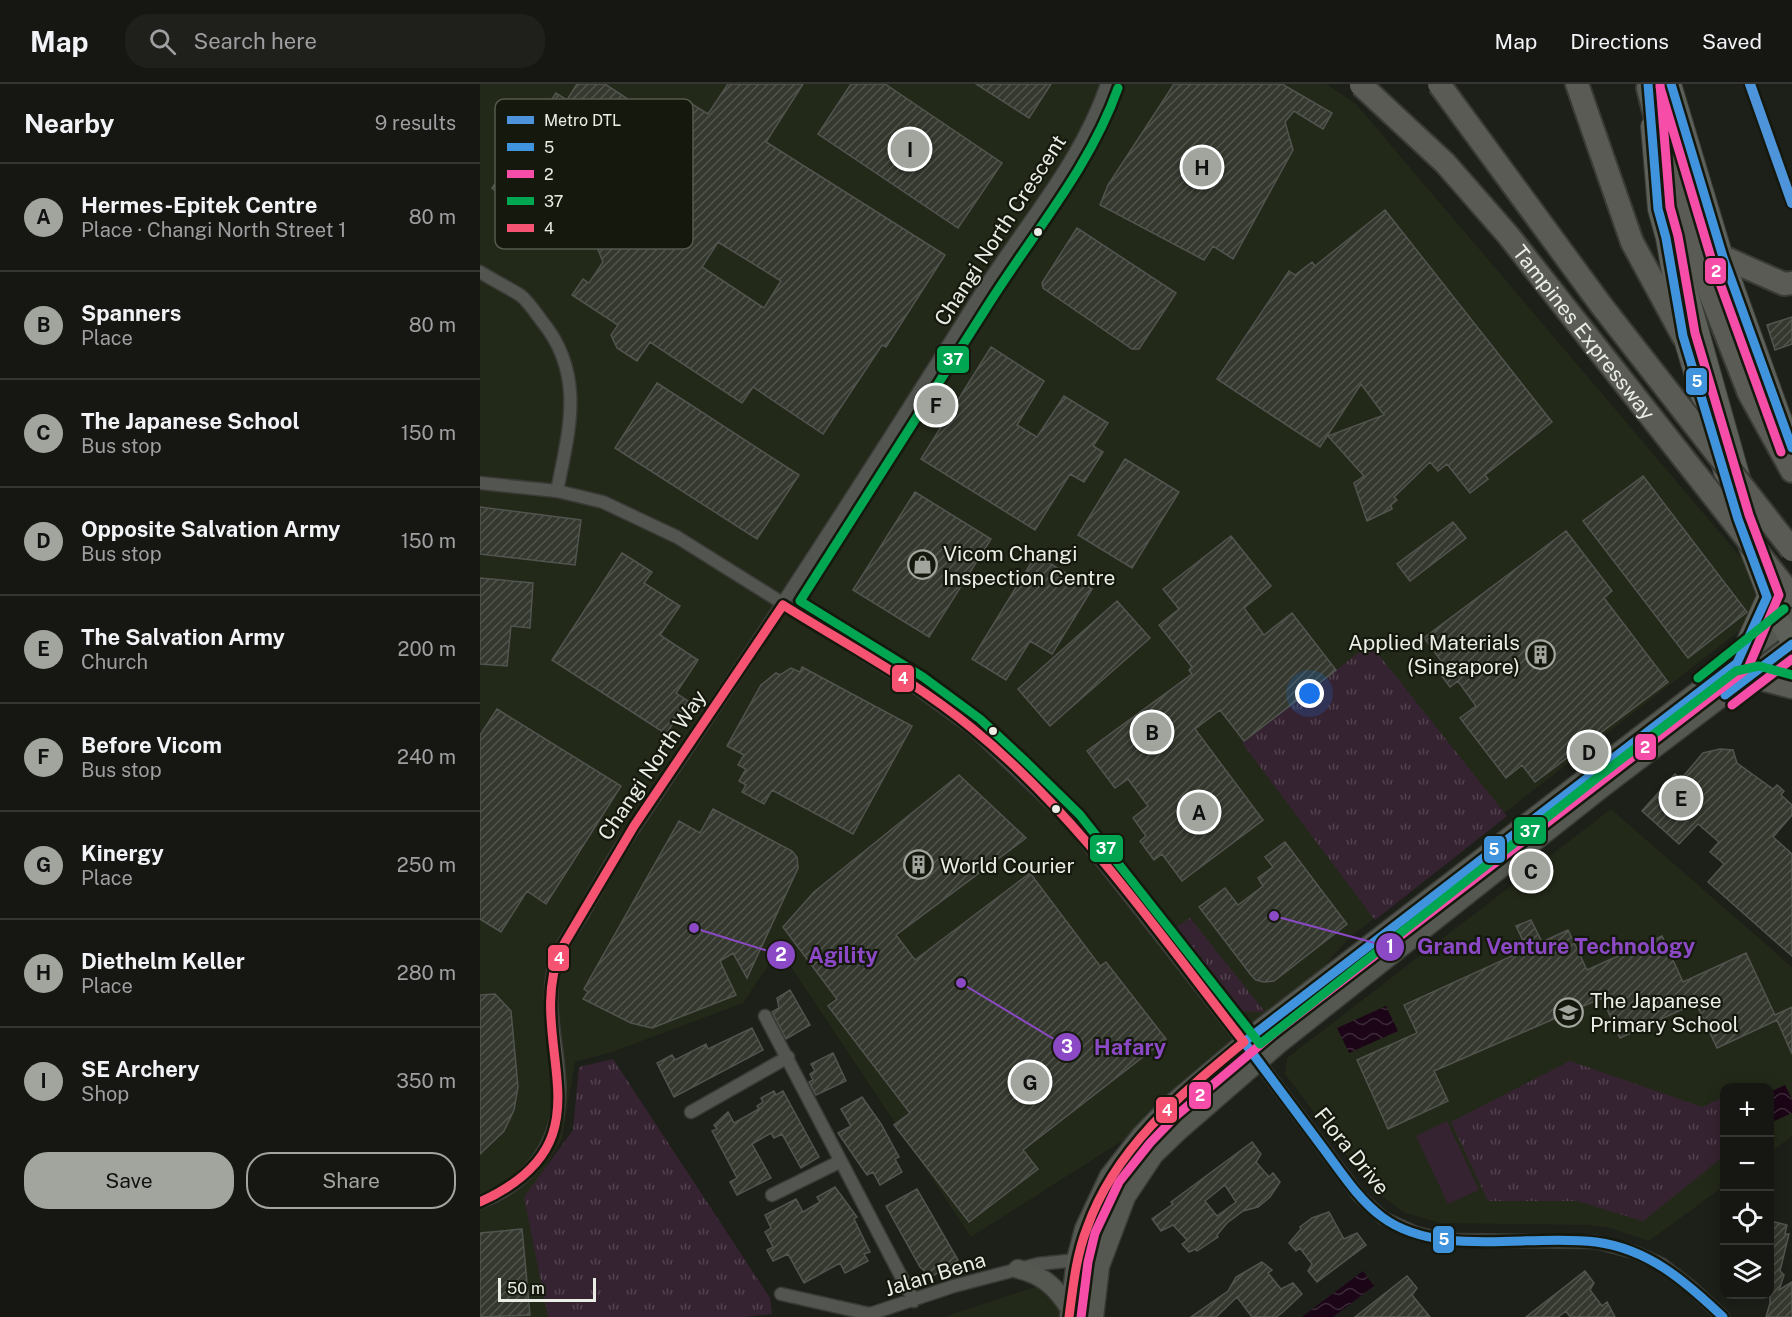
<!DOCTYPE html>
<meta charset="utf-8">
<style>
body{margin:0;font-family:"Public Sans",sans-serif;background:#1f201c;color:#f1f3f6}
.controls{position:absolute;right:18px;bottom:18px;display:grid;overflow:hidden;border-radius:12px;box-shadow:0 3px 15px #0003}
.controls button{width:54px;height:54px;display:grid;place-items:center;padding:0;border:0;border-bottom:2px solid #353633;background:#161713;color:#f1f3f6;font:30px sans-serif}
.scale{position:absolute;left:18px;bottom:15px;width:98px;box-sizing:border-box;padding-left:6px;border:3px solid #e9ede5;border-top:0;font-size:16px;line-height:21px;white-space:nowrap;color:#e9ede5;-webkit-text-stroke:4px #15190d;paint-order:stroke}
.you{position:absolute;left:830px;top:610px;width:21px;height:21px;margin:-15px;border:4px solid #fff;border-radius:50%;background:#1a73e8;box-shadow:0 0 0 9px #1a73e833}
.badge{display:grid;place-items:center;width:39px;height:39px;border-radius:50%;background:#a2a59e;color:#111;font-size:20px;font-weight:700}
.pin{position:absolute;translate:-50% -50%;border:3px solid #fff;box-shadow:0 2px 6px #0006}
.list{margin:0;padding:0;list-style:none}
h2{display:flex;justify-content:space-between;align-items:center;height:78px;margin:0;padding:0 24px;font-size:26px}
h2 small{font-size:20px;font-weight:400;color:#9e9fa0}
.list li{display:grid;grid-template-columns:39px 1fr auto;gap:18px;align-items:center;box-sizing:border-box;height:108px;padding:0 24px;border-top:2px solid #353633}
.list b{display:block;font-size:22px;white-space:nowrap}
.list p{margin:0;font-size:20px;white-space:nowrap;color:#9e9fa0}
.list em{font-size:20px;font-style:normal;color:#9e9fa0}
.actions{display:flex;gap:12px;padding:18px 24px}
.actions a{flex:1;padding:14px 0;border:2px solid #a2a59e;border-radius:24px;text-align:center;font-size:21px;color:#a2a59e}
.actions .main{background:#a2a59e;color:#111}
.icon{flex:none;width:33px;height:33px;fill:none;stroke:currentColor;stroke-width:2;stroke-linecap:round;stroke-linejoin:round}
.map{position:relative;flex:none;width:1312px;height:1233px;overflow:hidden}
header{display:flex;align-items:center;gap:36px;box-sizing:border-box;height:84px;padding:0 30px;background:#161713;border-bottom:2px solid #353633}
header strong{font-size:28px}
nav{display:flex;gap:33px;margin-inline-start:auto;font-size:21px}
.search{width:420px;height:54px;background:#1f201c;display:flex;align-items:center;gap:15px;box-sizing:border-box;padding:0 21px;border-radius:24px;color:#9e9fa0;font-size:22px}
main{display:flex}
aside{flex:1;background:#161713}
.map>svg:first-child{display:block}
</style>
<header>
<strong>Map</strong>
<div class="search"><svg class="icon" aria-label="search" viewBox="0 0 24 24"><circle cx="10" cy="10" r="6"/><path d="M15 15l6 6"/></svg>Search here</div>
<nav><a>Map</a><a>Directions</a><a>Saved</a></nav>
</header>
<main>
<aside>
<h2>Nearby<small>9 results</small></h2>
<ul class="list">
<li><span class="badge">A</span><div><b>Hermes-Epitek Centre</b><p>Place · Changi North Street 1</p></div><em>80 m</em></li>
<li><span class="badge">B</span><div><b>Spanners</b><p>Place</p></div><em>80 m</em></li>
<li><span class="badge">C</span><div><b>The Japanese School</b><p>Bus stop</p></div><em>150 m</em></li>
<li><span class="badge">D</span><div><b>Opposite Salvation Army</b><p>Bus stop</p></div><em>150 m</em></li>
<li><span class="badge">E</span><div><b>The Salvation Army</b><p>Church</p></div><em>200 m</em></li>
<li><span class="badge">F</span><div><b>Before Vicom</b><p>Bus stop</p></div><em>240 m</em></li>
<li><span class="badge">G</span><div><b>Kinergy</b><p>Place</p></div><em>250 m</em></li>
<li><span class="badge">H</span><div><b>Diethelm Keller</b><p>Place</p></div><em>280 m</em></li>
<li><span class="badge">I</span><div><b>SE Archery</b><p>Shop</p></div><em>350 m</em></li>
</ul>
<div class="actions"><a class="main">Save</a><a>Share</a></div>
</aside>
<div class="map">
<svg width="1312" height="1233" viewBox="0 0 1312 1233">
<defs>
<pattern id="grass-tufts" width="24" height="20" patternUnits="userSpaceOnUse" patternTransform="scale(1.5)"><rect width="24" height="20" fill="#362331"/><path d="M3 7l-1-3M5 7V3M7 7l1-3M15 17l-1-3M17 17v-4M19 17l1-3" fill="none" stroke="#53434f"/></pattern>
<pattern id="water-waves" width="16" height="10" patternUnits="userSpaceOnUse" patternTransform="scale(1.5)"><rect width="16" height="10" fill="#1b0516"/><path d="M0 5q4-4 8 0t8 0" fill="none" stroke="#3c2a38"/></pattern>
<pattern id="building-hatch" width="6" height="6" patternUnits="userSpaceOnUse" patternTransform="scale(1.5)"><rect width="6" height="6" fill="#34382e"/><path d="M-1 1l2-2M0 6l6-6M5 7l2-2" fill="none" stroke="#51554c"/></pattern>
</defs>
<rect width="100%" height="100%" fill="#1d1f19"/>
<path fill="#232919" d="M0,0H846L876,20L1298,517L1020,732L868,855L752,987L491,1153L299,865L263,919L135,967L95,978L82,1055L54,1104L82,1233H0Z
M1131,725L1312,883V1052L1290,1069V1004H1244V1102L1169,1157L1127,1143L1109,1141L961,1139L925,1129L895,1107L883,1093L805,990L807,974Z
M579,1195L581,1233H464Z"/>
<path fill="url(#grass-tufts)" d="M890,560L1027,732L895,836L762,659Z
M710,834L785,928L753,927L691,847Z
M133,975L290,1214L292,1230L263,1233H68L44,1113L93,1046L99,983Z
M1090,977L1222,1023L1244,1013V1072L1163,1137L1097,1117H1008L971,1038Z"/>
<path fill="#362331" d="M967,1037L999,1106L968,1120L936,1052Z"/>
<path fill="url(#water-waves)" d="M906,922L918,947L869,969L857,944Z
M1305,1001L1312,1015V1029L1290,1039V1008Z
M883,1187L894,1202L853,1233H822Z"/>
<path fill="url(#building-hatch)" stroke="#52544f" stroke-width="1.5" fill-rule="evenodd" d="M97,0H125L172,31L83,163L12,104L76,9L87,16Z
M248,0H323L286,58L465,171L406,263L402,261L343,350L273,303L262,319L170,258L157,277L137,264L131,251L138,241L92,211L103,195L109,199L123,178L115,158L207,17L228,30ZM238,158L301,197L284,224L222,183Z
M371,0H405L522,79L478,144L338,50Z
M496,0H571L549,34Z
M694,0H802L852,29L843,45L814,27L805,38L813,66L753,175L733,162L724,176L620,121L628,101Z
M905,126L1072,338L1005,391L1008,395L990,409L967,380L958,387L950,378L914,413L917,416L911,421L912,425L887,437L874,399L884,392L848,352L904,331L881,300L840,363L737,295L809,187L815,191L832,178L835,182Z
M597,144L696,209L659,265H652L563,204L562,199Z
M1312,233V260L1295,266L1287,241Z
M511,263L564,297L537,341L557,353L584,312L628,339L613,362L623,368L604,398L590,390L555,446L441,375Z
M177,299L319,391L277,455L135,364Z
M645,375L699,408L652,484L598,451Z
M1163,392L1267,528L1208,574L1103,437Z
M435,408L511,455L449,553L373,506Z
M0,423L101,436L95,481L0,470Z
M973,438L986,454L930,497L917,480Z
M1086,447L1132,507L1124,514L1188,598L1055,698L1042,681L1026,694L980,634L996,622L978,597L970,603L961,591L968,586L944,554Z
M751,452L791,502L764,524L784,551L812,529L856,586L764,657L740,626L715,645L783,736L702,797L682,770L674,776L660,757L666,752L653,734L668,722L648,695L635,704L607,667L712,590L709,586L712,583L679,541L699,525L683,505Z
M142,469L172,488L164,499L200,522L180,551L218,576L196,609L208,617L186,650L72,576Z
M556,471L612,505L572,570L550,557L526,596L492,575Z
M0,494L53,499L50,544L31,542L27,582L0,580Z
M637,517L670,554L570,642L538,605Z
M322,583L432,642L373,750L292,706L284,720L262,708L266,701L259,697L266,685L258,681L264,671L247,662L281,601L296,589L300,591L311,584L320,588Z
M17,625L141,702L66,820L47,807L21,848L0,835V651Z
M1240,665L1253,666L1257,679L1293,705L1297,701L1304,707L1301,711L1312,721V731L1293,753L1312,770V872L1228,798L1244,780L1230,768L1239,758L1218,740L1199,760L1162,727L1195,690L1201,695L1223,669Z
M479,691L546,754L416,851L435,876L550,789L620,882L626,878L686,955L543,1066L558,1085L489,1138L414,1041L430,1029L348,922L357,915L303,843L334,808Z
M233,725L312,767L317,773L318,784L267,894L253,869L240,877L256,911L172,944L151,939L103,915L108,908L104,905L199,737L220,749Z
M805,758L867,840L794,897L784,898L776,896L771,891L719,823L745,804L758,821L783,802L778,794L793,783L785,773Z
M1051,836L1062,858L1088,846L1107,886L1182,852L1203,898L1266,869L1295,931L1312,923V970L1297,936L1237,964L1216,919L1140,954L1122,914L954,987L968,1017L908,1045L877,976L937,949L924,921L1047,865L1036,842Z
M310,906L330,941L306,955L292,928L299,924L297,914Z
M15,910L31,927L38,1003L34,1026L24,1047L0,1070V911Z
M272,944L283,966L194,1013L177,979L192,971L195,976L226,960L228,965Z
M353,969L366,997L336,1011L329,998L333,996L330,990L335,987L331,980Z
M294,1007L296,1011L303,1007L339,1073L321,1084L302,1050L294,1054L291,1049L272,1060L291,1094L257,1111L250,1098L257,1094L232,1047L237,1045L234,1041L248,1028L254,1039L279,1025L277,1022L283,1018L281,1014Z
M382,1013L401,1040L419,1073L415,1075L422,1088L400,1101L393,1088L387,1091L358,1049L371,1042L361,1025Z
M772,1058L781,1070L776,1078L789,1093L793,1089L800,1098L790,1113L778,1123L763,1127L747,1139L737,1151L738,1153L717,1167L716,1165L709,1168L702,1160L707,1156L693,1141L681,1147L672,1135L693,1120L691,1118ZM745,1101L756,1118L737,1132L725,1117Z
M355,1103L377,1133L374,1135L390,1168L384,1170L388,1177L365,1189L360,1179L324,1199L308,1170L293,1177L287,1166L293,1163L285,1148L291,1144L285,1131L316,1115L323,1128L340,1118L337,1113Z
M437,1105L478,1176L451,1193L440,1183L406,1122Z
M849,1128L864,1155L877,1149L886,1161L837,1198L828,1187L832,1180L820,1164L816,1167L809,1159L821,1145L820,1143L832,1134Z
M1290,1137L1307,1141L1305,1150H1309L1300,1187L1304,1191L1299,1206L1312,1198V1233H1286L1290,1219Z
M42,1145L50,1231L0,1233V1149Z
M782,1178L792,1186L788,1189L801,1205L813,1199L822,1210L803,1228L796,1233H772L757,1213L736,1233H711L748,1207L756,1193Z
M1105,1187L1114,1199L1110,1206L1122,1222L1127,1218L1135,1233H1090L1086,1227L1078,1233H1046Z
M927,1192L937,1204L932,1211L950,1233H875Z"/>
<g fill="none" stroke-linecap="round" stroke-linejoin="round">
<defs>
<path id="street" d="M0,188C13,196 27,203 40,211C48,217 55,228 61,236C106,290 89,346 77,407
M0,399L77,407L123,418L197,453L430,599L493,645L591,738L764,958L879,1112L903,1134L936,1149L965,1156L1116,1158L1154,1168L1181,1180L1212,1204L1243,1233
M285,932L434,1217
M211,1028L308,973
M292,1111L359,1078
M0,1118C54,1098 83,1053 79,995C77,957 66,922 74,883C78,865 92,847 102,831C116,806 129,781 145,757C266,578 383,397 498,214C542,143 600,80 627,0
M301,1210L390,1230L474,1202L558,1180L596,1176L620,1182"/>
<path id="secondary" d="M538,1185C563,1191 576,1203 590,1225
M589,1233L596,1176L604,1145L629,1092L661,1051L689,1022L785,941L1312,534
M614,1233L620,1182L646,1113L674,1071L700,1046L799,960L1125,702L1312,560"/>
<path id="primary" d="M1191,0L1243,173L1312,364
M1171,42L1178,125L1186,154L1203,252L1258,435L1293,525L1312,560
M1204,195L1262,401
M1257,579L1287,513"/>
<path id="highway" d="M1097,0L1152,158L1203,252
M1168,4L1198,122L1220,184L1269,309L1312,387
M1243,173L1304,200L1312,199
M1263,597L1278,594L1312,603"/>
</defs>
<use href="#street" stroke="#3a3b36" stroke-width="15"/>
<use href="#secondary" stroke="#3a3b36" stroke-width="21"/>
<use href="#primary" stroke="#3a3b36" stroke-width="22"/>
<use href="#highway" stroke="#3a3b36" stroke-width="26"/>
<use href="#street" stroke="#535550" stroke-width="12"/>
<use href="#secondary" stroke="#555851" stroke-width="18"/>
<use href="#primary" stroke="#5d6058" stroke-width="20"/>
<use href="#highway" stroke="#595b54" stroke-width="22"/>
<defs>
<g id="highway-bridge">
<path d="M959,0L1121,221L1312,466"/>
<path id="s1" d="M881,1L965,79L1028,151L1312,512"/>
</g>
</defs>
<use href="#highway-bridge" stroke="#3a3b36" stroke-width="26" stroke-linecap="butt"/>
<use href="#highway-bridge" stroke="#595b54" stroke-width="22"/>
<defs>
<path id="bus-1" d="M1168,0L1178,125L1186,154L1203,252L1258,435L1287,513L1257,579L764,958C790,993 817,1029 843,1064C861,1088 878,1115 902,1133C959,1175 1050,1149 1116,1158C1169,1165 1206,1198 1243,1233
M1191,0L1243,173L1312,364
M1245,611L1312,560"/>
<path id="bus-2" d="M1180,3L1232,177L1301,368
M1252,621L1312,575
M601,1233L608,1178L615,1149L639,1098L670,1059L697,1031L793,950L1268,584L1299,511L1269,431L1215,249L1198,152L1190,123L1180,0"/>
<path id="bus-3" d="M638,4C610,83 555,147 510,218C446,317 383,417 320,517L443,593L500,635L544,676L600,731L780,960L1118,693L1256,587L1279,582L1312,591
M1218,594L1304,525"/>
<path id="bus-4" d="M0,1118C139,1055 41,961 81,865L154,742L303,521C367,561 435,597 493,645C600,733 679,850 764,958C701,1010 635,1064 607,1144C596,1172 593,1203 589,1233"/>
</defs>
<use href="#bus-1" stroke="#15190d" stroke-width="14"/>
<use href="#bus-2" stroke="#15190d" stroke-width="14"/>
<use href="#bus-3" stroke="#15190d" stroke-width="14"/>
<use href="#bus-4" stroke="#15190d" stroke-width="14"/>
<use href="#bus-1" stroke="#4094de" stroke-width="9"/>
<use href="#bus-2" stroke="#f54da8" stroke-width="9"/>
<use href="#bus-3" stroke="#00a651" stroke-width="9"/>
<use href="#bus-4" stroke="#f65372" stroke-width="9"/>
<defs>
<path id="metro-1" d="M1270,0L1312,119"/>
</defs>
<use href="#metro-1" stroke="#15190d" stroke-width="15"/>
<use href="#metro-1" stroke="#4e94db" stroke-width="10"/>
</g>
<defs>
<symbol id="shop-ring" viewBox="-11 -11 22 22"><circle r="9.5" fill="#15190d" stroke="#a2a59e" stroke-width="1.5"/><path d="M-5-2.5h2.3a2.7 3.5 0 0 1 5.4 0H5L5.5 6h-11ZM-1.5-2.5h3a1.5 2.3 0 0 0-3 0Z" fill="#a2a59e"/></symbol>
<symbol id="building-ring" viewBox="-11 -11 22 22"><circle r="9.5" fill="#15190d" stroke="#a2a59e" stroke-width="1.5"/><path d="M-4-6H4V6H1V3H-1V6H-4ZM-2.5-4.3h1.7v1.8h-1.7ZM.8-4.3h1.7v1.8H.8ZM-2.5-1h1.7V.8h-1.7ZM.8-1h1.7V.8H.8Z" fill="#a2a59e"/></symbol>
<symbol id="school-ring" viewBox="-11 -11 22 22"><circle r="9.5" fill="#15190d" stroke="#a2a59e" stroke-width="1.5"/><path d="M0-5L7-2L0 1L-7-2ZM-4 1L0 2.5L4 1V4Q0 6-4 4Z" fill="#a2a59e"/></symbol>
</defs>
<g fill-rule="evenodd">
<use href="#shop-ring" x="426" y="464" width="33" height="33"/>
<use href="#building-ring" x="1044" y="554" width="33" height="33"/>
<use href="#building-ring" x="422" y="764" width="33" height="33"/>
<use href="#school-ring" x="1072" y="912" width="33" height="33"/>
</g>
<g fill="#e9ede5" stroke="#15190d" stroke-width="2">
<circle cx="558" cy="148" r="5"/>
<circle cx="513" cy="647" r="5"/>
<circle cx="576" cy="725" r="5"/>
</g>
<g text-anchor="middle" dominant-baseline="central" stroke-width="4.5" stroke-linejoin="round" paint-order="stroke">
<g font-size="21" fill="#e9ede5" stroke="#15190d">
<text transform="translate(520 146) rotate(-57)">Changi North Crescent</text>
<text stroke="none"><textPath href="#s1" startOffset="334">Tampines Expressway</textPath></text>
<text transform="translate(172 681) rotate(-56)">Changi North Way</text>
<text transform="translate(872 1067) rotate(51)">Flora Drive</text>
<text transform="translate(455 1190) rotate(-17)">Jalan Bena</text>
</g>
<g font-size="21" fill="#e9ede5" stroke="#15190d" text-anchor="start">
<text x="463" y="469">Vicom Changi<tspan x="463" dy="24">Inspection Centre</tspan></text>
<text x="1040" y="558" text-anchor="end">Applied Materials<tspan x="1040" dy="24">(Singapore)</tspan></text>
<text x="460" y="781">World Courier</text>
<text x="1110" y="916">The Japanese<tspan x="1110" dy="24">Primary School</tspan></text>
</g>
</g>
<rect x="15" y="15" width="198" height="150" rx="9" fill="#15190d" stroke="#55594e" stroke-width="1.5"/>
<rect x="27" y="32" width="27" height="8" fill="#4e94db"/>
<rect x="27" y="59" width="27" height="8" fill="#4094de"/>
<rect x="27" y="86" width="27" height="8" fill="#f54da8"/>
<rect x="27" y="113" width="27" height="8" fill="#00a651"/>
<rect x="27" y="140" width="27" height="8" fill="#f65372"/>
<g font-size="16" fill="#e9ede5">
<text x="64" y="42">Metro DTL</text>
<text x="64" y="69">5</text>
<text x="64" y="96">2</text>
<text x="64" y="123">37</text>
<text x="64" y="150">4</text>
</g>
<path fill="none" stroke="#8c49c5" stroke-width="2" d="M794 832L910 863M214 844L301 871M481 899L587 963"/>
<g fill="#8c49c5" stroke="#15190d" stroke-width="2">
<circle cx="794" cy="832" r="6"/>
<circle cx="214" cy="844" r="6"/>
<circle cx="481" cy="899" r="6"/>
<circle cx="910" cy="863" r="15"/>
<circle cx="301" cy="871" r="15"/>
<circle cx="587" cy="963" r="15"/>
</g>
<g font-size="18" text-anchor="middle" font-weight="bold" fill="#fff">
<text x="910" y="869">1</text>
<text x="301" y="877">2</text>
<text x="587" y="969">3</text>
</g>
<g font-size="22" text-anchor="middle" font-weight="bold" fill="#8c49c5" stroke="#15190d" stroke-width="4.5" stroke-linejoin="round" paint-order="stroke">
<text x="1076" y="870">Grand Venture Technology</text>
<text x="363" y="879">Agility</text>
<text x="650" y="971">Hafary</text>
</g>
<g stroke="#15190d" stroke-width="2">
<rect x="1224" y="173" width="23" height="28" rx="6" fill="#f54da8"/>
<rect x="456" y="261" width="34" height="29" rx="6" fill="#00a651"/>
<rect x="1205" y="283" width="23" height="29" rx="6" fill="#4094de"/>
<rect x="411" y="580" width="24" height="29" rx="6" fill="#f65372"/>
<rect x="1154" y="649" width="23" height="28" rx="6" fill="#f54da8"/>
<rect x="1033" y="732" width="34" height="29" rx="6" fill="#00a651"/>
<rect x="609" y="750" width="35" height="29" rx="6" fill="#00a651"/>
<rect x="1003" y="751" width="23" height="29" rx="6" fill="#4094de"/>
<rect x="67" y="860" width="23" height="28" rx="6" fill="#f65372"/>
<rect x="708" y="997" width="24" height="29" rx="6" fill="#f54da8"/>
<rect x="675" y="1012" width="23" height="28" rx="6" fill="#f65372"/>
<rect x="952" y="1141" width="23" height="29" rx="6" fill="#4094de"/>
</g>
<g font-size="16" text-anchor="middle" font-weight="bold" fill="#fff">
<text x="1236" y="193">2</text>
<text x="473" y="281">37</text>
<text x="1217" y="303">5</text>
<text x="423" y="600">4</text>
<text x="1165" y="669">2</text>
<text x="1050" y="753">37</text>
<text x="626" y="770">37</text>
<text x="1014" y="771">5</text>
<text x="79" y="880">4</text>
<text x="720" y="1017">2</text>
<text x="687" y="1032">4</text>
<text x="964" y="1161">5</text>
</g>
</svg>
<div class="controls">
<button>+</button>
<button>−</button>
<button><svg class="icon" aria-label="locate" viewBox="0 0 24 24"><circle cx="12" cy="12" r="6"/><path d="M12 2v4M12 18v4M2 12h4M18 12h4"/></svg></button>
<button><svg class="icon" aria-label="layers" viewBox="0 0 24 24"><path d="M12 4l9 5-9 5-9-5zM3 14l9 5 9-5"/></svg></button>
</div>
<div class="scale">50 m</div>
<div class="you"></div>
<div class="pin badge" style="left:719px;top:728px">A</div>
<div class="pin badge" style="left:672px;top:648px">B</div>
<div class="pin badge" style="left:1051px;top:787px">C</div>
<div class="pin badge" style="left:1109px;top:668px">D</div>
<div class="pin badge" style="left:1201px;top:714px">E</div>
<div class="pin badge" style="left:456px;top:321px">F</div>
<div class="pin badge" style="left:550px;top:998px">G</div>
<div class="pin badge" style="left:722px;top:83px">H</div>
<div class="pin badge" style="left:430px;top:65px">I</div>
</div>
</main>
